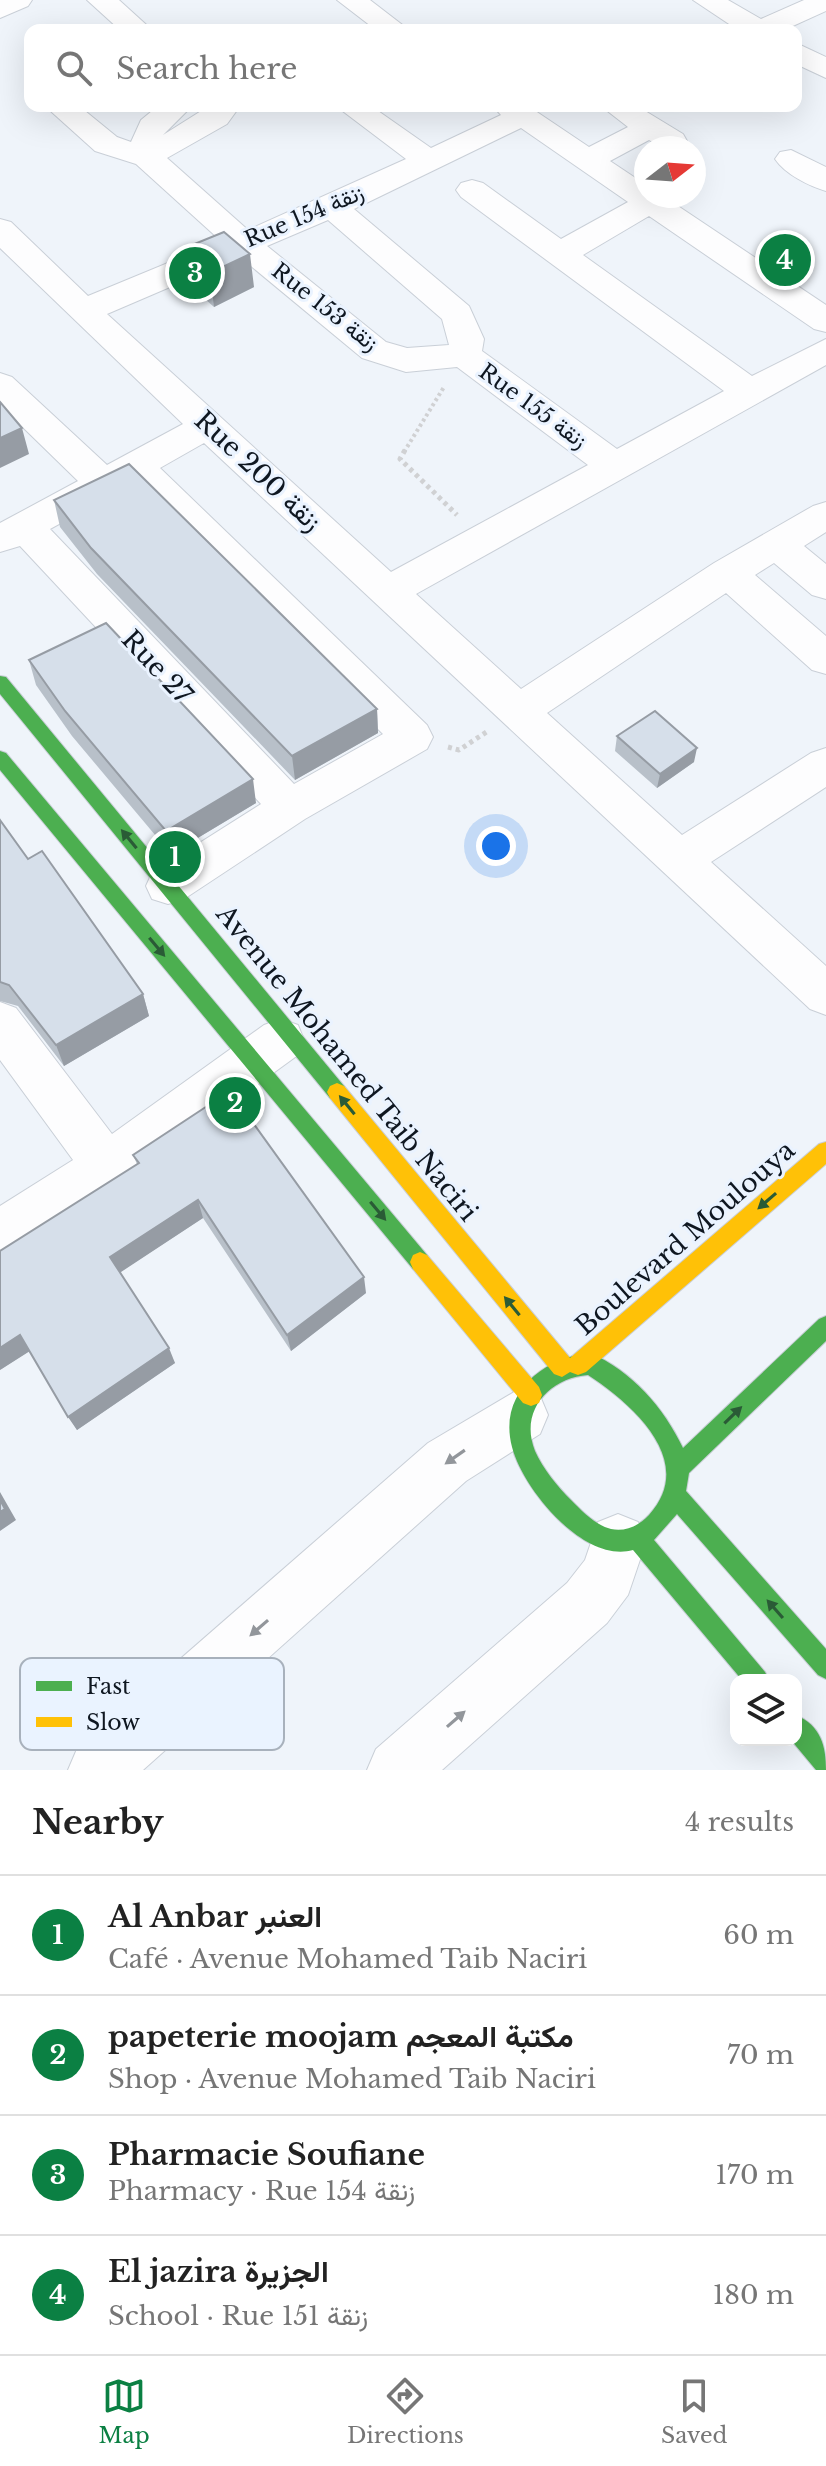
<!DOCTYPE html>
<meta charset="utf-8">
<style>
body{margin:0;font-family:"Libre Baskerville",Vazirmatn,serif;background:#f2f2f2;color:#222}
.controls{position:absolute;right:24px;bottom:24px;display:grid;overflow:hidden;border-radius:16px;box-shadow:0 8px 32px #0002}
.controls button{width:72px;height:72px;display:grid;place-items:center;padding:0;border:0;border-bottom:2px solid #e0e0e0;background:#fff;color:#222;font:40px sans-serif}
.compass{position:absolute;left:634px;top:136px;width:72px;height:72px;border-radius:50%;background:#fff;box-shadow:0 8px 32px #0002;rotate:73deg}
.you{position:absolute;left:496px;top:846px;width:28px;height:28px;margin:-20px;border:6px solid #fff;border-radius:50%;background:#1a73e8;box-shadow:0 0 0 12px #1a73e833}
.badge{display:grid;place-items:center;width:52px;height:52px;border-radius:50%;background:#0b8043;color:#fff;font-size:26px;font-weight:700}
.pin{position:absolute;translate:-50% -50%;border:4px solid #fff;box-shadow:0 2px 8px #0006}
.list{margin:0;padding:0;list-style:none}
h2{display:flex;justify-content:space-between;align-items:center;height:104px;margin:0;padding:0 32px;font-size:34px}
h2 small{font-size:26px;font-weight:400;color:#767676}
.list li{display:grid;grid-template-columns:52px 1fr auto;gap:24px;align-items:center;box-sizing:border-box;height:120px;padding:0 32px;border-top:2px solid #e0e0e0}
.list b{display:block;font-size:30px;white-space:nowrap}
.list p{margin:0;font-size:26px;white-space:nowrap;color:#767676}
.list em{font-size:26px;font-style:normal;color:#767676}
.icon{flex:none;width:44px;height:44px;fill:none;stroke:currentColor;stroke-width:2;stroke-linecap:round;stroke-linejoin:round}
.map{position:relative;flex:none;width:826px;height:1770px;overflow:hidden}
.search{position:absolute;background:#fff;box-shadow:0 8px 32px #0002;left:24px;right:24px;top:24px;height:88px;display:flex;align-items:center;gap:20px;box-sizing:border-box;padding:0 28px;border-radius:16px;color:#767676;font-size:30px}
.sheet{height:584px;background:#fff}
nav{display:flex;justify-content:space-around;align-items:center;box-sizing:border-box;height:112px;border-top:2px solid #e0e0e0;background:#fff;font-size:22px;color:#767676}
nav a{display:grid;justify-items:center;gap:4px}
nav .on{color:#0b8043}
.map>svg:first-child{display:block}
</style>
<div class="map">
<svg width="826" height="1770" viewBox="0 0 826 1770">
<rect width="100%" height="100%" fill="#eff4fa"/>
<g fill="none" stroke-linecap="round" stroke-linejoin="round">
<defs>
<path id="street" d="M0,0H32L28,6L0,18Z
M87,0H119L152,30H120Z
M337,0H370L409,30H376Z
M693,0H728L761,19L804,0H826V11L784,30H738Z
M796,43L826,57V78L796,64Z
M45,106H79L117,137L131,142L141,120L158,106H192L163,135L209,106H240L227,124L167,158L248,230L406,159L336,106H371L431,148L501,115L493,106H528L589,147L628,127L601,106H637L683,134L687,141L683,148H663L649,140L610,161L646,185V196H663L826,305V332L814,329L649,216L583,255L752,376L826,339V365L416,594L521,689L714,563L813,506L826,502V532L804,546L826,564V599L812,595L774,563L755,575L826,636V674L812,670L726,593L547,713L682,835L811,753L826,748V787L711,862L826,966V1015L810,1009L204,443L160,468L427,725L433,737L427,749L305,819L184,899L168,904L152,899L146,886L152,873L261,804L20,546L0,552V523L78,481L0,405V373L12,377L107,465L183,424L0,248V219L11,222L88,296L221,241L136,164L95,151ZM521,128L628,202L561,239L483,183L472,180L461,183L456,190L461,197L724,391L617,449L482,351L484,339L469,306L354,209ZM328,220L442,319L449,345L407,348L386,342L267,246ZM240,257L362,358L406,372L457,367L588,465L391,572L107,314ZM132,484L383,734L294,784L50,529Z
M791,150L826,167V191C809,186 785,174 775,159L780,152Z
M0,1002L16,1008L112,1134L264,1025L281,1019L298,1025L304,1040L298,1055L124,1182L18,1251L0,1258V1206L73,1160L0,1060Z
M521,1388L540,1396L548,1415L540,1434L466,1481L143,1770H68L77,1749L428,1443Z
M618,1514L638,1522L646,1542L628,1595L607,1623L442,1770H367L376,1749L567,1583L585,1560L598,1522Z"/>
<path id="fast" d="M0,676L6,677L344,1086L347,1092L344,1098L337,1101L330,1098L0,694Z
M0,751L6,753L427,1255L430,1262L427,1269L420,1272L413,1269L0,770Z
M826,1316V1341L689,1473L686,1491L826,1649V1679L818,1675L677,1514L654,1540L765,1672L769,1680H742L633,1550C584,1564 523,1489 512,1447C498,1394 542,1358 590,1353C632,1371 664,1408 683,1448L819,1319ZM588,1375C632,1404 698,1461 649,1515C639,1526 625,1532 611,1529C595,1525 582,1511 571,1500C558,1487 543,1469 535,1451C519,1411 549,1378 588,1375Z
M796,1715C821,1726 826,1746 826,1770H816L791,1740H796Z"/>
<path id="slow" d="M337,1083L344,1086L570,1358L819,1144L826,1142V1164L586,1372L578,1375L570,1372L562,1377L554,1374L330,1098L327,1092L330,1086Z
M420,1252L427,1255L539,1387L542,1395L539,1403L531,1406L523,1403L413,1269L410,1262L413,1255Z"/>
</defs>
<use href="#street" stroke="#c9cfd7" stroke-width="2"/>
<use href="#fast" stroke="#c9cfd7" stroke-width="2"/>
<use href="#slow" stroke="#c9cfd7" stroke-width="2"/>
<path stroke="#d0d1d3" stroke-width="4" stroke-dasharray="3 3" stroke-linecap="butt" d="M404,452L444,387"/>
<path stroke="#d0d1d3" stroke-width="5" stroke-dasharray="4 4" stroke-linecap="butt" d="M405,450L400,459L457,515
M448,747L459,750L488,731"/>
<use href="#street" fill="#fdfdfe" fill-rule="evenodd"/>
<use href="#fast" fill="#4caf50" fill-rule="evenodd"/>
<use href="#slow" fill="#ffc107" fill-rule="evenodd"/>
</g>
<path fill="#b8c0c9" d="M182,249L254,287L214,307L187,283Z
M54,500L377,709L378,733L295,780L97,574L60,527Z
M29,660L256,803L171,854L72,736L36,685Z
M617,736L694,762L657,788L615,751Z
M0,820L28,859L143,994L149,1016L64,1066L18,1006L0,1001Z
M133,1155L366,1293L291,1351L203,1218L120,1272L175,1363L77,1430L29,1351L0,1370L137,1164Z"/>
<path fill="#969ca4" d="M250,254L254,287L214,307L210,273Z
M22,428L29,454L0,468V438Z
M377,709L378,733L295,780L292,756Z
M697,748L694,762L657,788L660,774Z
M253,779L256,803L171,854L166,831Z
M143,994L149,1016L64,1066L56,1045Z
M198,1200L203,1218L118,1274L110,1257Z
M364,1277L366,1293L291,1351L287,1335Z
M20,1335L30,1351L0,1370V1348Z
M169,1348L175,1363L77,1430L68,1417Z
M0,1492L16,1520L0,1531Z"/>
<path fill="#d6dfea" stroke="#969ca4" stroke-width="2" d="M224,232L250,254L210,273L182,249Z
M0,402L22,428L0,438Z
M129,464L377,709L292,756L91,548L54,500Z
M106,623L253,779L166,831L65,711L29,660Z
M655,711L697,748L660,774L617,736Z
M0,820L28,859L42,851L143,994L56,1045L9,985L0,982Z
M230,1091L364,1277L287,1335L198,1200L110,1257L169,1348L68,1417L20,1335L0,1348V1251L139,1163L133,1155Z
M0,1500L5,1509L0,1512Z"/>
<defs><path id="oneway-solid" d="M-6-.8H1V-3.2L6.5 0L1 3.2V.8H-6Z" transform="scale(2)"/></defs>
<g fill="#2a5b36">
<use href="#oneway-solid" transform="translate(129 839) rotate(-129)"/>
<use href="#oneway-solid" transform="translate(157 947) rotate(50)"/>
<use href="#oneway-solid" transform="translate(347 1105) rotate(-129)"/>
<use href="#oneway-solid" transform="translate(767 1201) rotate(139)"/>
<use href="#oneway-solid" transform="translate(378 1211) rotate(50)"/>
<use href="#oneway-solid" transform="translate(512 1306) rotate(-129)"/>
<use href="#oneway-solid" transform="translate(733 1415) rotate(-44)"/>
<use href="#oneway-solid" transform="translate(775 1609) rotate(-131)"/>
</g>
<g fill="#92969b">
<use href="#oneway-solid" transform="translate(455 1457) rotate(145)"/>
<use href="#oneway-solid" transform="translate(259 1628) rotate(139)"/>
<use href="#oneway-solid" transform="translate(456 1719) rotate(-41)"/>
</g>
<g text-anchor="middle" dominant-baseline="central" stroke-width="6" stroke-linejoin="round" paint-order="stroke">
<g font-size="22" fill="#0f1721" stroke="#eaf3ff">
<text transform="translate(304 216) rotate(-23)">Rue 154 زنقة</text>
<text transform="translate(325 307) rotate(38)">Rue 153 زنقة</text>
<text transform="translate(533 406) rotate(36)">Rue 155 زنقة</text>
</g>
<g font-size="26" fill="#0f1721" stroke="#eaf3ff">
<text transform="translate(258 471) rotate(43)">Rue 200 زنقة</text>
<text transform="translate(157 667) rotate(47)">Rue 27</text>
<text transform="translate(347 1063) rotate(51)">Avenue Mohamed Taib Naciri</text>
<text transform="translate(685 1238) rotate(-41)">Boulevard Moulouya</text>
</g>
</g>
<rect x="20" y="1658" width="264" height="92" rx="12" fill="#eaf3ff" stroke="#a8b1bc" stroke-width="2"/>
<rect x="36" y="1681" width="36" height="10" fill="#4caf50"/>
<rect x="36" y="1717" width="36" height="10" fill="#ffc107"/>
<g font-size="22" fill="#0f1721">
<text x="86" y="1694">Fast</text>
<text x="86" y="1730">Slow</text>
</g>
</svg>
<div class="controls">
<button><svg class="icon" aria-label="layers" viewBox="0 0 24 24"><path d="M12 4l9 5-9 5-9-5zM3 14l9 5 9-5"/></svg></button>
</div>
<svg class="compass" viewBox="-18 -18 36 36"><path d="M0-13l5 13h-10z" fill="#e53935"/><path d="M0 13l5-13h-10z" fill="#767676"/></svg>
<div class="you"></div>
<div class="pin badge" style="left:175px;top:857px">1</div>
<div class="pin badge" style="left:235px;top:1103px">2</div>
<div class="pin badge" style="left:195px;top:273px">3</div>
<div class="pin badge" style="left:785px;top:260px">4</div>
<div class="search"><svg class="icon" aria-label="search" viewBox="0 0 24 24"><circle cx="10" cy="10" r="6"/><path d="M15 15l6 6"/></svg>Search here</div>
</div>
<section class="sheet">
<h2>Nearby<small>4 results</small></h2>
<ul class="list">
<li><span class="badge">1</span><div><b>Al Anbar العنبر</b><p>Café · Avenue Mohamed Taib Naciri</p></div><em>60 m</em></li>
<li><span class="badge">2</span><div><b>papeterie moojam مكتبة المعجم</b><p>Shop · Avenue Mohamed Taib Naciri</p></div><em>70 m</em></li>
<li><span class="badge">3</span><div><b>Pharmacie Soufiane</b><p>Pharmacy · Rue 154 زنقة</p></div><em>170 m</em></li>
<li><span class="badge">4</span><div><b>El jazira الجزيرة</b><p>School · Rue 151 زنقة</p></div><em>180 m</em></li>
</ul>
</section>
<nav>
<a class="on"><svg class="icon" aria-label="map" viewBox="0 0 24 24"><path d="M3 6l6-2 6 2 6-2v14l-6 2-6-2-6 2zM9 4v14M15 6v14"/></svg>Map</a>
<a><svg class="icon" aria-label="directions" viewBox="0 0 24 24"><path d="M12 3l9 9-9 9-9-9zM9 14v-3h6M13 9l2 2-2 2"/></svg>Directions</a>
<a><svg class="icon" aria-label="saved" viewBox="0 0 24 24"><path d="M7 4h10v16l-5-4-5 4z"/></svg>Saved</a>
</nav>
